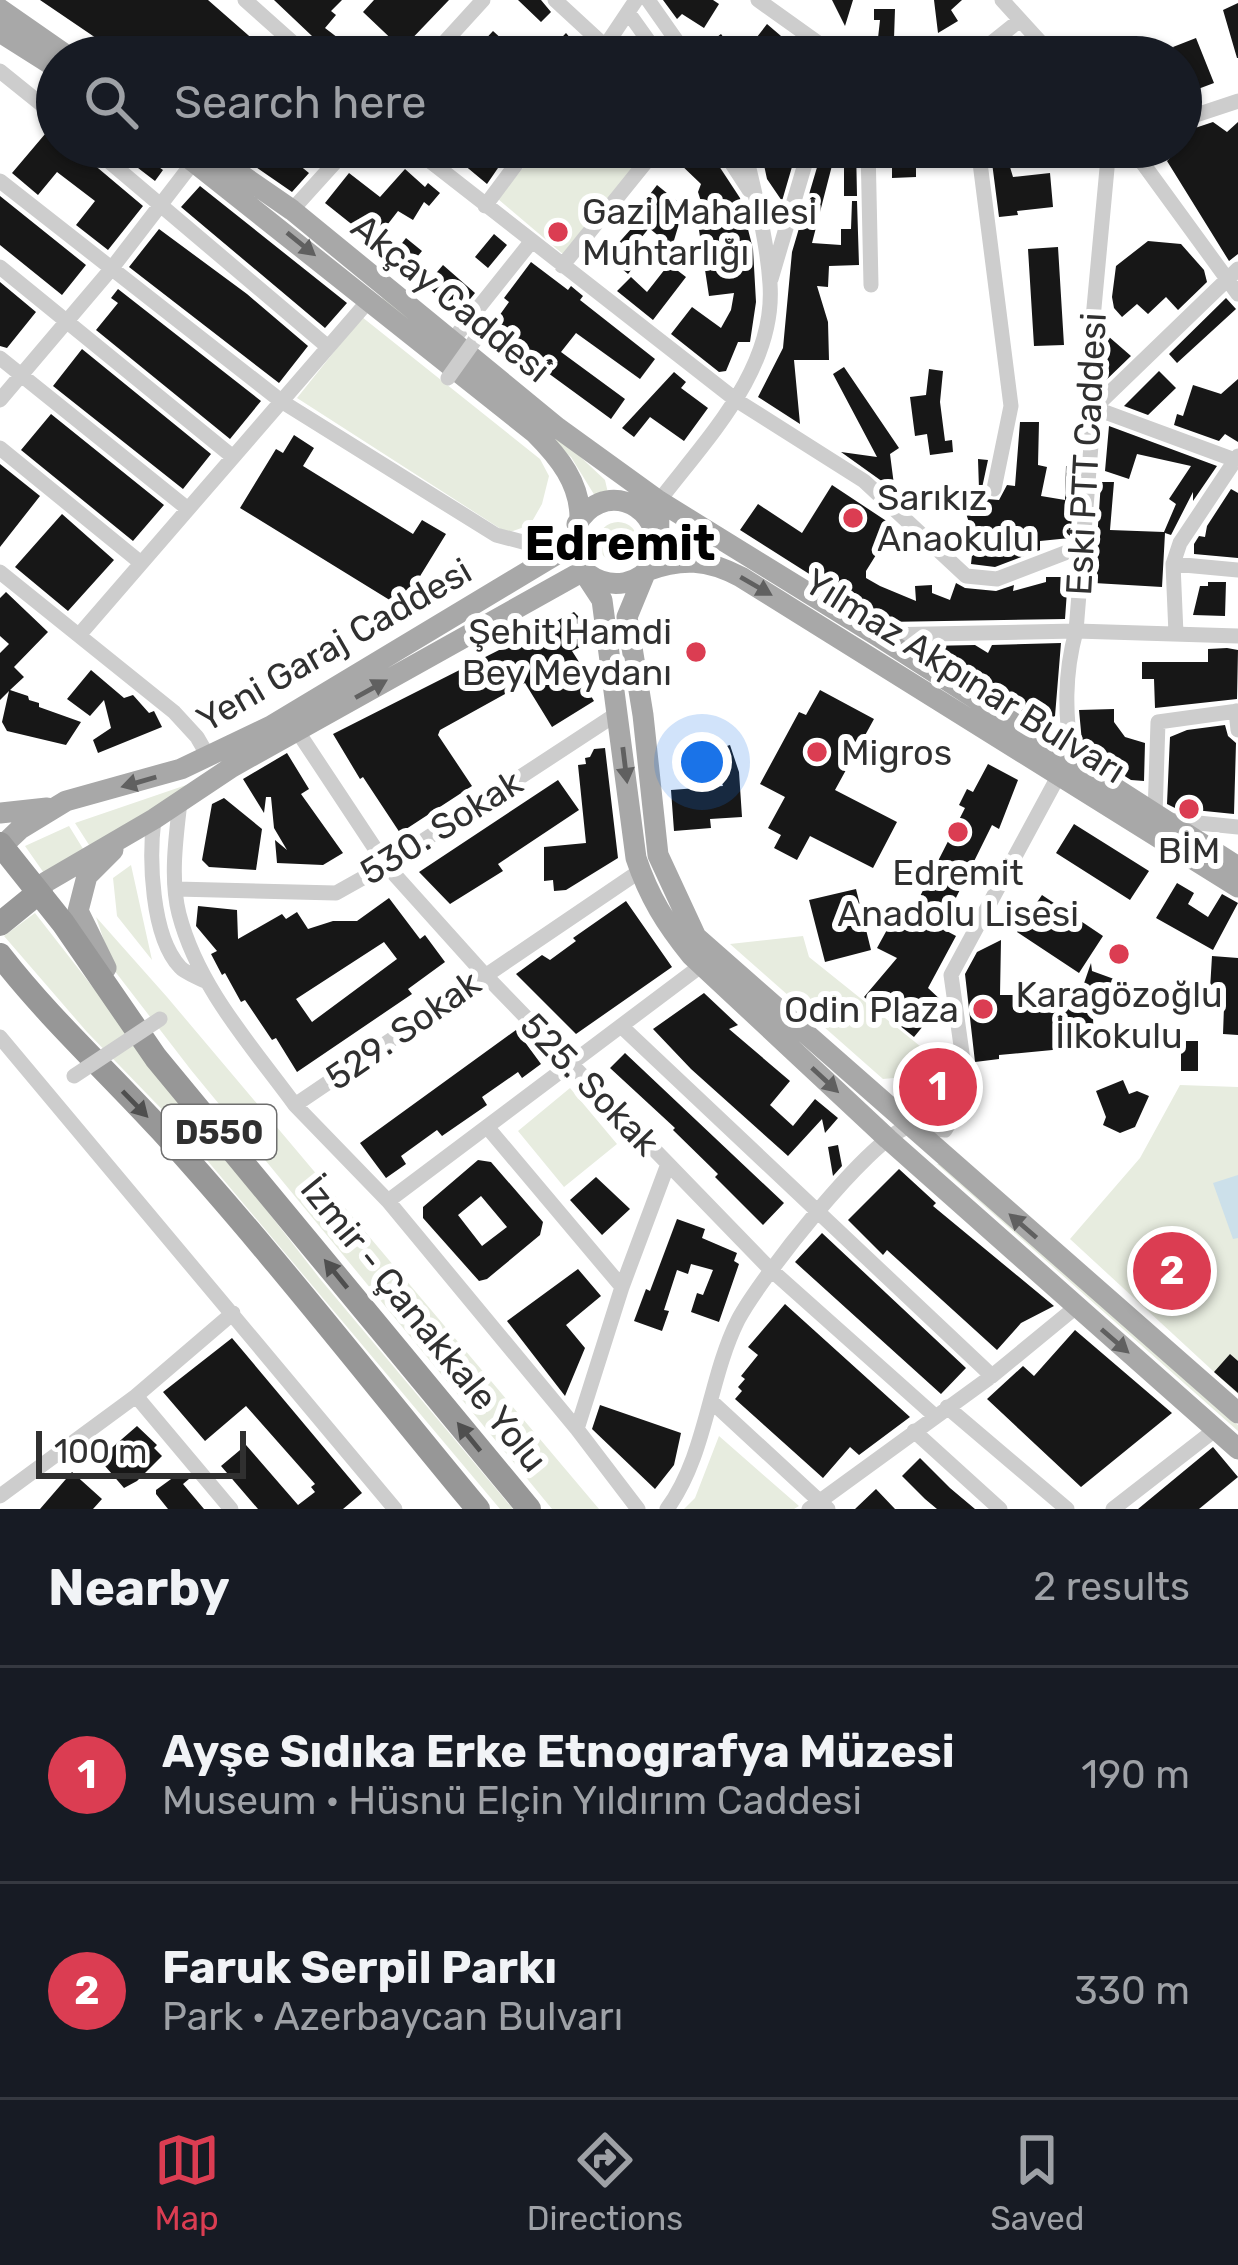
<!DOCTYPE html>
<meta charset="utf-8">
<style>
body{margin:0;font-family:Rubik,sans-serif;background:#20242c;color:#f1f3f6}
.scale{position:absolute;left:36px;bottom:30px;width:210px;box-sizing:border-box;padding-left:12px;border:6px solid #303030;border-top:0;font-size:33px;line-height:42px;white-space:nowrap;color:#303030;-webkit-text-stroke:9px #fff;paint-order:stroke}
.you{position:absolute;left:702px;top:762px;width:42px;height:42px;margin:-30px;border:9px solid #fff;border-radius:50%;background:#1a73e8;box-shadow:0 0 0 18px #1a73e833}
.badge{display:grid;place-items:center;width:78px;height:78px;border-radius:50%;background:#db3d52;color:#fff;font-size:39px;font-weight:700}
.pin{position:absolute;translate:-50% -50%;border:6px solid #fff;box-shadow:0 3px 12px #0006}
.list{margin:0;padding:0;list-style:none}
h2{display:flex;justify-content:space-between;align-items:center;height:156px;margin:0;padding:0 48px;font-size:51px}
h2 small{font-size:39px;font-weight:400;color:#9ea1a6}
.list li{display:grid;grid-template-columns:78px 1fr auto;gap:36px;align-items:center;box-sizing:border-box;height:216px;padding:0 48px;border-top:3px solid #363941}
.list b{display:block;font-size:45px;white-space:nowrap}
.list p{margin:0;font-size:39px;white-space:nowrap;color:#9ea1a6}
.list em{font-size:39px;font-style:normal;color:#9ea1a6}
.icon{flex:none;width:66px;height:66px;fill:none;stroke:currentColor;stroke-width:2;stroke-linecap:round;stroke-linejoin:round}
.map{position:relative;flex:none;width:1238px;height:1509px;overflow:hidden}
.search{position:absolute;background:#171b24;box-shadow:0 3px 9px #0004;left:36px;right:36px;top:36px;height:132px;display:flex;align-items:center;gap:30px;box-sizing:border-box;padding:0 42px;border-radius:66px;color:#9ea1a6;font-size:45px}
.sheet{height:588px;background:#171b24}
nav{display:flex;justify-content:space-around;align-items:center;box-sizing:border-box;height:168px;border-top:3px solid #363941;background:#171b24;font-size:33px;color:#9ea1a6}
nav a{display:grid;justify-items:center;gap:6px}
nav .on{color:#db3d52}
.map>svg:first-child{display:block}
</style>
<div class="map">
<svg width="1238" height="1509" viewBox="0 0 1238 1509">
<rect width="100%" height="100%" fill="#fff"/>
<path fill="#e7ecdf" d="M540,147H649L564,255L498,199Z
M384,295L571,448L605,480L608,493L595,496L571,457L382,299Z
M362,317L540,459L549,476L542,504L530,525L507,533L297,398Z
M598 542a20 20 0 1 1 40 0a20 20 0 1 1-40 0Z
M198,781L91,848L75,823Z
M69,826L85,852L46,876L25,846Z
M131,865L152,960L117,916L113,878Z
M35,913L321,1280L513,1509H500L180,1128L87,1032L4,936Z
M96,917L167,997L599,1509H552L191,1070L114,970Z
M803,936L809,957L920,1046L922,1070L916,1076L883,1079L730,944Z
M1180,1085L1238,1087V1394L1070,1239L1140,1158Z
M570,1088L617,1144L564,1187L518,1131Z
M937,1164H945L1238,1425V1431Z
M719,1436L799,1506L794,1509H684L695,1498Z"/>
<path fill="#cce0ea" d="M1238,1175V1238L1233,1239L1213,1183Z"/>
<path fill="#171717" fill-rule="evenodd" d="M40,0H208L273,57H241L217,36L198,57H124Z
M274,0H342L331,11L336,15L325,28L342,41L331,54Z
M374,0H449L402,49L363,12Z
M518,0H541L551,12L541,22Z
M663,0H713L719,4L704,28L682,14L677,19Z
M832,0H853L845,26Z
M934,0H962L951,10L958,21L938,33Z
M1238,3V58H1237L1223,10Z
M874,9H895L894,39L878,38L880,20H874Z
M767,24L788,42L812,57H786L764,42L757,37Z
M493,31L504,41L490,57H469Z
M566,33L586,57H543Z
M721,34L738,57H718L708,44Z
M1019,36L1038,57H993Z
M1196,38L1214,83L1190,92L1181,57H1177L1173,47Z
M1213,122L1227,132L1238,122V254L1229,261L1167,161L1191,137L1187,133L1192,129Z
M51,127L57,132V147H73L143,206L108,250L76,225L95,201L57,172L38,195L12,173Z
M227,147H257L281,164L288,156L309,173L292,192Z
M457,147H472L498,168L487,184L451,154Z
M690,147L719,166L740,198L753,249L756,302L750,342H738L726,371L719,372L671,334L692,307L721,328L731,310L734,293L709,296L697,217L709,227L698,192L701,184L677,161Z
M778,147H791L794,160L782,201L767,179L761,151Z
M823,147L836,150L812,243L841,245V229H851L852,201H857L859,265L829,266L828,287L817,286L828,322L829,360H794L800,424L758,397L783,348L792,252Z
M844,147H856L857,196H844Z
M892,147H923V160H916V177L892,178Z
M990,147H1004L1013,177L1050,173L1053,207L1017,211L1018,215L999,217Z
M1068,147H1096L1095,165L1067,164Z
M132,148L163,170L155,181L125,158Z
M405,169L425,187L428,183L440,193L429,206L424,202L413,220L398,211L374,242L325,203L349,173L380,197Z
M657,185L684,207L672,247L649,228L630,252L639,260L628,274L607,256L639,220L634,215Z
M200,186L347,303L325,328L181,207Z
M0,196L86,265L62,295L0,245Z
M159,229L247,294L308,346L279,383L129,267Z
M494,234L507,245L488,268L475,257Z
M406,238L422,251L408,268L392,256Z
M1148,241L1181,244L1204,270L1207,282L1178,310L1166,297L1148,314L1137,304L1122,317L1114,308L1112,297L1116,266Z
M1058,247L1064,345L1034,346L1028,249Z
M531,262L568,290L571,286L583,296L580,300L655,359L640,379L576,333L561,352L625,399L611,419L489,330L509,302L504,298Z
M669,264L686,277L653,320L617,291L631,277L647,292Z
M443,265L475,293L457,315L426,285Z
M0,282L36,312L7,348L0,346Z
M118,289L261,401L230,439L96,330L118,303L111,298Z
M1226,298L1236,309L1177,363L1169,354Z
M1108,336L1131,356L1102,384L1100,373Z
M82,349L211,454L183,489L53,386Z
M844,367L899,448L890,454L894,485L891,482H883L841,452L877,457L833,374Z
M929,369L943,371L940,402L945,441L952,440L953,452L930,455L927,434L915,436L910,397L926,395Z
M1159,371L1176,388L1148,415L1124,406Z
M674,372L686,382L681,388L708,408L684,441L650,417L634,437L622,428Z
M1238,379V442L1225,434L1219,441L1174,425L1177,414L1183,416L1193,385L1221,394Z
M51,414L164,505L133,541L21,450Z
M1020,422H1039L1038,465L1047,467L1041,496L1065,500L1066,466H1077L1070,538L1040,541V550L995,567L971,564L974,537L958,490L979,489L978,459L988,460L982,488L987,499L999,500L1007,485L1015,486Z
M1109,426L1217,466L1193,501V492L1171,535L1165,533L1162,587L1094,583L1101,482H1114L1110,530L1164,532L1176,504L1169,499L1191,466L1137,454L1129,479L1105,471Z
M294,435L314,448L303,466L413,534L422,520L446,534L401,607L240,508L276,449L283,453Z
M0,464L40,496L0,547Z
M832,485L894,526L866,571V578L880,586L916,601L915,586L932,585V593L950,600L956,583L965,588L996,591L1014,585L1013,591L1046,582V577H1068L1065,619L885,622L740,530L758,504L802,533Z
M1231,489L1238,493V558L1194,554V544L1199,536L1205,537L1207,526Z
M939,490L948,506L936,514L921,491Z
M62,514L114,560L68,611L15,567Z
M1208,582H1226L1225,616L1193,615L1200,586H1208Z
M6,592L48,632L14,667L24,677L10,690L28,696L29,700L39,703V707L81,722L66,745L7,731L2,722L9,691L0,700V653L9,644L0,636V598Z
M574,612L583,621L591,642L572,651L590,679L583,683L594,701L552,727L525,683L440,730L438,735L472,786L400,833L363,777L360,779L333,734Z
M1061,643L1055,716L1041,723L927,649L928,646L975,645L988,653L992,645Z
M1227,648L1238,650L1237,699L1155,708L1154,679H1142V662H1208V649Z
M91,670L124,698L133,695L149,713L154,711L162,727L98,753L93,740L111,728L104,700L90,716L67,699Z
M820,690L874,719L835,790L897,822L873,868L810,836L797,860L774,848L781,835L768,828L785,797L760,784L799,712L806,715Z
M1114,709V722L1125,737L1145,743L1144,781L1131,780L1093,756L1082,742L1079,710Z
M1225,725L1228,736L1236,743L1234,814L1175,808L1167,804L1170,737L1187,730Z
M730,745L739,772L742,817L710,819L711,828L674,831L671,790L723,786L711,751Z
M605,748L618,858L566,890L554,891L553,880L544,881V847L586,843L578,765L586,764L585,758L590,757L594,749Z
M287,753L309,789L301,794L343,853L323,865L277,863L275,840L287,850L274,828L271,797H266L264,813L243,779Z
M988,764L1018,780L999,829L992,825L941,928L956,936L928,988L943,1002L914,1037L864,997L897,958L877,948L900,906L912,912L965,808L959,805L967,789L973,792Z
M558,780L579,810L498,864L503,871L450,904L419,872Z
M224,798L262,829L256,870L209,867L202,860L212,804Z
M1074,824L1149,871L1130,900L1056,853Z
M1177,883L1194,893L1188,904L1208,917L1222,894L1238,903L1213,950L1156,918Z
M856,889L871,950L825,962L809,900Z
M1042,895L1103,936L1079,973L1017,932Z
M389,898L420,939L425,935L445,962L408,989L412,994L297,1072L276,1038L272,1040L245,1000L241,1002L225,973L222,975L211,954L217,951L196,926L198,906L237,910L238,939L282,914L286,919L297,912L308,929L333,921H357ZM384,942L397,959L312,1022L296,999Z
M626,901L672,967L576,1034L516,974L542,955L550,960L576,941L573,938Z
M1001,940L1000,995H1080L1091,963L1092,971L1114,979L1109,991L1092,989L1094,1046L999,1055V1059L975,1062L965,974L977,952Z
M1212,956L1238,958V1035L1223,1034L1224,1007L1209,1006Z
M704,993L738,1025L729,1029L790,1081L770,1105L793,1126L815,1099L838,1118L825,1133L822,1119L788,1156L691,1069L653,1029Z
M516,1030L541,1064L522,1078L518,1072L482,1097L487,1105L442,1136L437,1130L401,1156L406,1164L386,1178L360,1143Z
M1181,1041H1198V1071H1181Z
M625,1053L784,1203L763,1225L715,1177L718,1174L673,1130L675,1128L610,1068Z
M937,1057L949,1081L948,1096L932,1104L922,1083L928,1080L924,1060Z
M1123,1080L1129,1094L1137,1091L1149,1096L1135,1127L1120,1133L1103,1125L1106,1117L1096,1091Z
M838,1145L842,1166L833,1176L828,1147Z
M478,1160L491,1162L543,1222L540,1235L487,1279L479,1281L423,1218V1207ZM481,1196L507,1227L482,1246L458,1215Z
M899,1169L936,1203L933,1206L1054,1306L1021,1323L997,1350L887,1250L883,1255L848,1220Z
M596,1177L630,1209L602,1235L570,1200Z
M677,1219L705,1229L702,1238L737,1253L734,1261L739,1264L719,1322L691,1312L697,1293L703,1295L713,1270L691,1264L688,1274L677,1270L664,1310L669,1311L662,1331L634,1321L646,1289L650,1291Z
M822,1233L966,1368L941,1394L795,1262Z
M578,1269L601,1296L566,1325L585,1348L565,1396L507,1321Z
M785,1304L910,1417L859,1455L850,1447L823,1478L735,1399L742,1391L738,1387L745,1379L741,1376L758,1355L748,1347Z
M1075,1330L1172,1413L1081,1487L987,1399L1023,1366L1034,1376Z
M232,1338L362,1493L343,1509H258L221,1466L246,1445L298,1505L315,1492L311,1487L315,1484L246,1406L205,1441L163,1392Z
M1230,1354L1238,1361V1393L1214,1372Z
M600,1405L681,1433L674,1465L655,1489L592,1429Z
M137,1426L157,1445L154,1448L162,1456L137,1481L124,1488L99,1459Z
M1213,1447L1238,1477L1199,1509H1138Z
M920,1458L950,1488L975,1509H937L925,1499L902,1476Z
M72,1472L102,1499L93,1509H40Z
M178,1474L189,1479L183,1484L204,1509H168L156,1494V1490Z
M876,1489L895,1509H855Z"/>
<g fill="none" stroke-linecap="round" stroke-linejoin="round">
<path stroke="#cdcdcd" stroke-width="15" d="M245,0L309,57
M555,0L606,47
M648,0L688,57
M758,0L838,57
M1002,0L1054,57
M630,15L660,57
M431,57L483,0
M598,57L636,0
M965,57L980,52L1020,20
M0,71L57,117
M1181,120L1238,101
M92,147L328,347
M412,147L736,400L864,481L966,576L997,579L1083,546
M721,147L749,190
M868,147L871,285
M978,147L1011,406L994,489
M1131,147L1238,294
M0,181L281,401L496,535L523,542L572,545
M485,206L529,147
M292,210L349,147
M562,266L658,147
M0,267L233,457
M771,279L810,147
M452,341L531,242
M0,358L188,509
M0,400L112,268L198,156
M0,448L141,563
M1235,460L1094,408L1238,269
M659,501C707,438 776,369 770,284C767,238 754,191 744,147
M1173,564L1238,570
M0,572L174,712L197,737L208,756
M80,634L370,299
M1176,634L1173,564L1180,543L1238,456
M881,635L1076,631L1238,636
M1236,711L1238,730
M292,723L386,865L484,974L770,1269L935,1416
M1072,760C1065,714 1064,675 1076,631L1094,408L1088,372L1109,147
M180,802C176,837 170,879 179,914C198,987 251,1045 295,1105L640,871
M1155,815L1158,722L1238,711
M154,819C149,858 151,936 180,967C185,973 198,977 205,981
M1169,820L1238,827
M176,889L336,893L386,865L618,713
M621,1026L992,1376
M0,1037L395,1509
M295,1105L388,1201L577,1429
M488,1128L622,1287
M388,1201L702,965
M136,1396L233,1313
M711,1401L828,1509
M947,1407L1067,1509
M914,1431L1000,1509
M0,1496L136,1396L231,1509
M638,1509L577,1429L622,1287L668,1164
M667,1509C707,1454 708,1380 738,1320C758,1281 869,1139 908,1127C918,1124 934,1129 945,1130L959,1107L963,1060L951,975L1060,773
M809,1509L992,1376L1076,1307
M1113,1509L1216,1429"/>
<path stroke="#a8a8a8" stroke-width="21" d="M0,9L69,57
M0,32L57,68
M175,147L535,433C559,457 580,483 580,518
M201,147L292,210L558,428L659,501L878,636L1238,867
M577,524C601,482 655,500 657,546
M588,574C610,590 642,586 654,560C661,543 658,519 659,501
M0,813L47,808
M2,846L20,829L66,801L181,769L271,726L572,545
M1238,887L741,577C707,559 682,558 646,571L627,617L643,715L658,855L696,937L1238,1413
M38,893L46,882L154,819L232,767L583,571L602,600L636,858C649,897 666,924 691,955L888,1139L1238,1449
M106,968L78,911L87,876L113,850"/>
<path stroke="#979797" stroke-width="24" d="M0,844L63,923L156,1058L529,1509
M0,924L38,893
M0,955C49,1018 107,1071 161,1130C272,1252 373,1383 478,1509"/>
<path stroke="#cdcdcd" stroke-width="15" d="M448,378L475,340
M74,1076L160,1019"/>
</g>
<defs><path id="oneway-solid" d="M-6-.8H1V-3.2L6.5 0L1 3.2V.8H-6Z" transform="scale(3)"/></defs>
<g fill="#606060">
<use href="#oneway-solid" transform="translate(301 244) rotate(39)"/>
<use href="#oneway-solid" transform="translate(756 586) rotate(30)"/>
<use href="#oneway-solid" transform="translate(371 689) rotate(-29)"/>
<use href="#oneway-solid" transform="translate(625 765) rotate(83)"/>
<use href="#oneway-solid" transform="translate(139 782) rotate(164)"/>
<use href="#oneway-solid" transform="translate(825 1080) rotate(43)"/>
<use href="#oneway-solid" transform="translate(1023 1226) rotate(-139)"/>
<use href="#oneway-solid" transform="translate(1115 1341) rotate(41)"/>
</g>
<g fill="#4f4f4f">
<use href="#oneway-solid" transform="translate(135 1104) rotate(46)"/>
<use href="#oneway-solid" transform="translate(336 1274) rotate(-129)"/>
<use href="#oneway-solid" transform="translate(469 1437) rotate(-129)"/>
</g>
<g fill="#db3d52" stroke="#fff" stroke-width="4.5">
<circle cx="558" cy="232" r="12"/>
<circle cx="853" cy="518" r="12"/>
<circle cx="696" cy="652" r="12"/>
<circle cx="817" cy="752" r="12"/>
<circle cx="1189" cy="809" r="12"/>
<circle cx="958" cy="832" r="12"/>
<circle cx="1119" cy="954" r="12"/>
<circle cx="983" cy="1009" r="12"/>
</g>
<g text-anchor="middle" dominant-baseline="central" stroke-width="12" stroke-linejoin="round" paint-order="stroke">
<rect fill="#fff" stroke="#6e6e6e" stroke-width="3" x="162" y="1105" width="114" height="54" rx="9"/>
<g font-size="33" font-weight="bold" fill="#303030">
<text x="219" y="1132">D550</text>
</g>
<g font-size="36" fill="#303030" stroke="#fff" text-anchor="start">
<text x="582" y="211">Gazi Mahallesi<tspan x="582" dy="41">Muhtarlığı</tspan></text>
<text x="877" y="497">Sarıkız<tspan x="877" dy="41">Anaokulu</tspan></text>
<text x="672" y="631" text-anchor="end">Şehit Hamdi<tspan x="672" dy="41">Bey Meydanı</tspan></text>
<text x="841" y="752">Migros</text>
<text x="1189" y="850" text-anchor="middle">BİM</text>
<text x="958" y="872" text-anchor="middle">Edremit<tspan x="958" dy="41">Anadolu Lisesi</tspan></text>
<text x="1119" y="994" text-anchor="middle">Karagözoğlu<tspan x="1119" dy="41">İlkokulu</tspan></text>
<text x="959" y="1009" text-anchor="end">Odin Plaza</text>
</g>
<g font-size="36" fill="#303030" stroke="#fff">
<text transform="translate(451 298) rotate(39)">Akçay Caddesi</text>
<text transform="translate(1086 454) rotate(-87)">Eski PTT Caddesi</text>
<text transform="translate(334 645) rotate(-30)">Yeni Garaj Caddesi</text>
<text transform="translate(965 676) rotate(32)">Yılmaz Akpınar Bulvarı</text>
<text transform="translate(441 827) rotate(-32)">530. Sokak</text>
<text transform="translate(403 1030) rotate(-35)">529. Sokak</text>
<text transform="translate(590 1084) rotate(46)">525. Sokak</text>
<text transform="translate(424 1324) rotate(51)">İzmir - Çanakkale Yolu</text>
</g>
<g font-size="48" font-weight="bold" fill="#000" stroke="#fff">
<text x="620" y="543">Edremit</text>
</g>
</g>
</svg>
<div class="scale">100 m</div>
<div class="you"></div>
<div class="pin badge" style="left:938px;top:1087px">1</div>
<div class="pin badge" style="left:1172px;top:1271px">2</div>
<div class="search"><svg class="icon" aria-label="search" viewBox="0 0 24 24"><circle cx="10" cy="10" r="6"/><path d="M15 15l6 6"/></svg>Search here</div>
</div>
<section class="sheet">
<h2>Nearby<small>2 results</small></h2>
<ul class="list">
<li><span class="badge">1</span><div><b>Ayşe Sıdıka Erke Etnografya Müzesi</b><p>Museum · Hüsnü Elçin Yıldırım Caddesi</p></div><em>190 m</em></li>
<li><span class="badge">2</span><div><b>Faruk Serpil Parkı</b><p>Park · Azerbaycan Bulvarı</p></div><em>330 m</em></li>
</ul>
</section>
<nav>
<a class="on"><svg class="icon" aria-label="map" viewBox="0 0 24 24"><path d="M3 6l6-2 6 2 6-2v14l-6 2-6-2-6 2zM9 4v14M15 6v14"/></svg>Map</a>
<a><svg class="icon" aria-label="directions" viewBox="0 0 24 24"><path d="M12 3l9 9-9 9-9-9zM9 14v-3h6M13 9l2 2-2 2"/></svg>Directions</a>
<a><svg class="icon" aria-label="saved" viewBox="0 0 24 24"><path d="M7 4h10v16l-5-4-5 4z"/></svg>Saved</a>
</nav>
